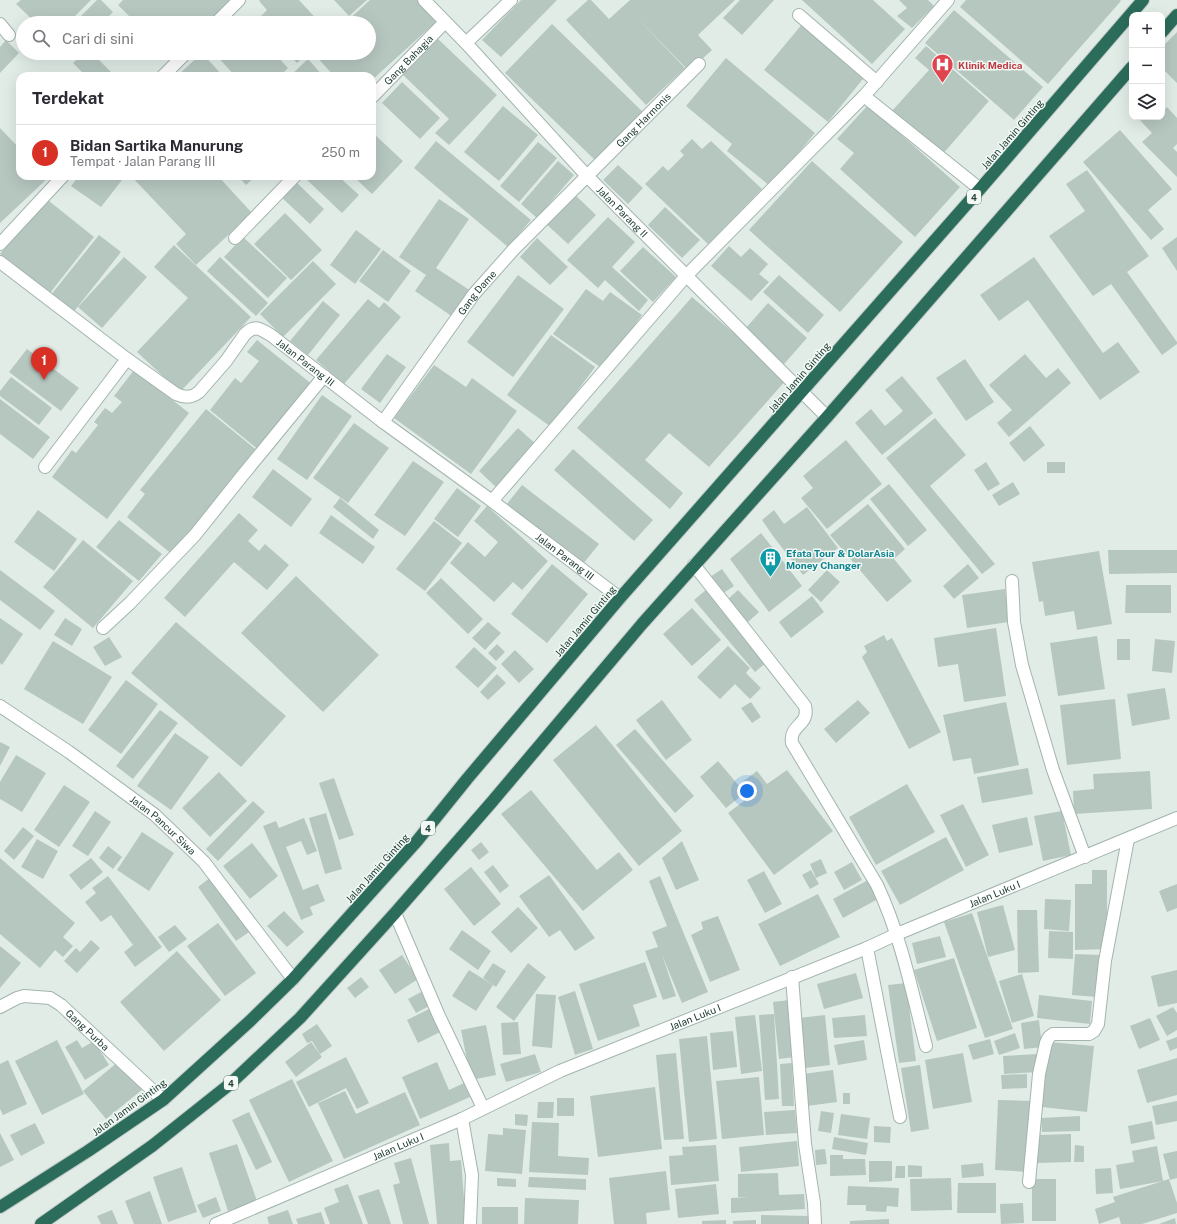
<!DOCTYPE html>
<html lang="id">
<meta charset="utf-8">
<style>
body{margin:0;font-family:"Public Sans",sans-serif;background:#f2f2f3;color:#2b2b33}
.controls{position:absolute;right:12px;top:12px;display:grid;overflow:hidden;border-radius:8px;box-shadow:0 4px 16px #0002}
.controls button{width:36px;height:36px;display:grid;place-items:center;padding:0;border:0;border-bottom:1px solid #e1e1e2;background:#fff;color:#2b2b33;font:20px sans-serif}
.you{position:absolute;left:747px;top:791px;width:14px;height:14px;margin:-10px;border:3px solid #fff;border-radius:50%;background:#1a73e8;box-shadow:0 0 0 6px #1a73e833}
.badge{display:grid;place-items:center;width:26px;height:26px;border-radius:50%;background:#d93025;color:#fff;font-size:13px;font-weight:700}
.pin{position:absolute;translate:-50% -33px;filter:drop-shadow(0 1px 2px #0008)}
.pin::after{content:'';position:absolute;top:21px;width:14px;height:12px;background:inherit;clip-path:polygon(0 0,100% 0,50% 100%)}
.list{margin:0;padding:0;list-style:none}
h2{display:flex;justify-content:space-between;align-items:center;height:52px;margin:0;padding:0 16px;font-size:17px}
h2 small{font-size:13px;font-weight:400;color:#7c7c81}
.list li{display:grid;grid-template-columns:26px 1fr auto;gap:12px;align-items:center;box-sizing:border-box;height:56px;padding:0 16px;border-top:1px solid #e1e1e2}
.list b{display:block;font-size:15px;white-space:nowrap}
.list p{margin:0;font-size:13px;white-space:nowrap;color:#7c7c81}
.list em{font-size:13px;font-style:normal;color:#7c7c81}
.icon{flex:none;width:22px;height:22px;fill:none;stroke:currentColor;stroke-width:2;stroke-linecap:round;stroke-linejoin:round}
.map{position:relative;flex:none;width:1177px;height:1224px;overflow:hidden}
.search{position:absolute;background:#fff;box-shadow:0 4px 16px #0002;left:16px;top:16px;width:360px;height:44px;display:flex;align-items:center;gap:10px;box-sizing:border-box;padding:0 14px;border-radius:22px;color:#7c7c81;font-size:15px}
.panel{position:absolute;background:#fff;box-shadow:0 4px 16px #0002;left:16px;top:72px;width:360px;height:108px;border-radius:12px}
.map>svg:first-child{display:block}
</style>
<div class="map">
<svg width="1177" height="1224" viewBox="0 0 1177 1224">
<rect width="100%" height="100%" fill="#e1ece7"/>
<path fill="#b6c7c0" d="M21,0H91L68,23H36L16,4Z
M97,0H101L113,12L102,23H74Z
M123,0H235L213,23H136L118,5Z
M260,0H299L320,23H260L257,20L267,10L259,1Z
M334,0H367L349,16Z
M370,0H418L437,21L372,80V76H334L313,53H369V23H345Z
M521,0H557L501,57L482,40Z
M588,0H591L609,19L630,0H735L698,35L712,50L689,71L635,16L685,68L646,105L566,20Z
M740,0H774L742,35L723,18Z
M802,0H873L905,29L872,64Z
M899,0H928L934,6L912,28L897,16L907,8Z
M966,0H1120L1121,1L1048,84L960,7Z
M954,10L1043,87L1014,120L925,43Z
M803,23L867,74L828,122L764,70Z
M552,24L644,113L596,161L505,73Z
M1177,32V83L1162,68V47Z
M438,39L497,95L449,145L435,133L449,119L403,75Z
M6,40L19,53L0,73V47Z
M926,46L989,101L941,156L891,112L929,70L915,58Z
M84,53H92L115,76H86L73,63Z
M202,53L223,76H177Z
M219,53H274L288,68L280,76H235L216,55Z
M288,53H307L297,63Z
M726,58L815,133L770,186L727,151L732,144L686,106Z
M308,59L323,76H294L292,74Z
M402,82L440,118L420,139L382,103Z
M868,105L960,187L915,237L840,169L854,153L837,139Z
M503,106L538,135L499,181L464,152Z
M1167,107L1177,118V144L1173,148L1177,152V177L1142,142L1152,133L1137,117H1162V112Z
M0,128L20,149V176H46L48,178L0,223Z
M1120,130L1172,189L1148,210L1164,229L1151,240L1083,162Z
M372,132L403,161L372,194L353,176H372Z
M692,139L702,149L711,141L762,189L708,244L645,184L663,166L668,171L684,155L680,151Z
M436,141L531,220L508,247L414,168Z
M538,142L557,158L519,202L500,186Z
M558,161L574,175L537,218L521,204Z
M812,161L903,242L840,312L749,230Z
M618,165L643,188L628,204L603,180Z
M1087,170L1149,256L1127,272L1177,342V344L1162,355L1111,284L1093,296L1049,236L1085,211L1066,184Z
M79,176H117L122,180L101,207L71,186Z
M131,176H218L252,213L196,265L176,244L186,234Z
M238,176H256L246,185Z
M310,176H338L359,195L342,213L307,180Z
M295,181L324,209L310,224L280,196Z
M572,192L596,215L568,244L544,222Z
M44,197L94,237L50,293L0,254Z
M439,199L469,219L436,268L471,291L453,317L415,291L426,275L399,257Z
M665,207L700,240L682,258L648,225Z
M285,213L322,250L291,280L254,244Z
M608,217L635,242L612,267L648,300L639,311L605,280L598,288L567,260Z
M356,230L381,249L355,284L330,265Z
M99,235L121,252L72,314L50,296Z
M243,237L287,278L268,298L224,257Z
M1177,237V271L1162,248Z
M537,238L568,267L550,285L520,257Z
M174,245L251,317L180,392L137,352L188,298L154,267Z
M729,246L741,257L750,248L768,264L759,274L769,282L751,301L711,266Z
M643,247L676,277L653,302L620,271Z
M383,250L411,271L388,302L359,281Z
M124,257L147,277L102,328L78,307Z
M220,257L268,303L256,316L207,271Z
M1034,257L1103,353L1118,342L1140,372L1100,400L1028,300L999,321L980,295Z
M313,261L336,284L283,337L260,314Z
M518,275L564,309L513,377L467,342Z
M779,275L824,315L808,333L763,292Z
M586,289L603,301L610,292L642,315L603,369L553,334Z
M692,297L787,379L709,467L669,433L645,460L683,493L670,509L577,428Z
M368,299L379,308L384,302L401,317L344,384L316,360Z
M323,301L340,315L308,355L290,341Z
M768,303L807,338L784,364L745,329Z
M551,335L595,367L551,427L507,395Z
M257,340L313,385L260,451L210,410L235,378L241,383L259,361L247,352Z
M27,349L79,388L61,411L9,372Z
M387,354L406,367L380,403L361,389Z
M1025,354L1046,378L1058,368L1071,383L1009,437L997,423L1012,410L989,385Z
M965,359L994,402L966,421L936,378Z
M434,365L466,387L472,378L517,411L471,474L394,418Z
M134,370L189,413L107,519L52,477L72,450L76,453L98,425L94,422L105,408L112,413L122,402L114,396Z
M902,376L933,413L882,455L855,423L871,409L885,426L903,411L885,390Z
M11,377L52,408L39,425L0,396V391Z
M322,395L352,416L307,480L277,459Z
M0,399L50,437L33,459L0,434Z
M206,409L259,452L174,556L127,517L145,494L140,490Z
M935,418L966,455L930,486L995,564L982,574L886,458Z
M354,423L389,448L348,503L313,478Z
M1030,426L1045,445L1024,462L1009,443Z
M518,428L538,446L498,489L479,471Z
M846,440L882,484L827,529L801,498L813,488L803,476Z
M573,449L653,520L634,541L554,470Z
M413,461L444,482L405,536L374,515Z
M986,462L1000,484L988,491L974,470Z
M1047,462H1065V473H1047Z
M273,469L312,499L291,527L252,497Z
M1013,482L1020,494L999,506L992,495Z
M889,484L927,530L908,546L870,499Z
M522,485L599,544L583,564L506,505Z
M457,488L481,506L458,537L434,519Z
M340,498L379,530L373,539L333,507Z
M868,504L905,549L894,559L912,581L887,602L830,535Z
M487,506L548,561L522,590L513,582L494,602L450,563L468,542L485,557L498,542L474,521Z
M807,507L838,548L803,575L773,536L762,520L774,510L784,524Z
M38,510L77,539L54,571L14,542Z
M239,513L258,530L248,541L259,551L265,544L289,565L267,590L234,562L185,617L164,598Z
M331,515L375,547L363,564L319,533Z
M119,520L162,554L139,581L96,547Z
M434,521L462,543L425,591L396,569Z
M761,533L802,586L769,612L730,559Z
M83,540L133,581L93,628L43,587Z
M1108,550H1177V573L1109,574Z
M1099,551L1112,624L1077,630L1074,611L1045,616L1043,601L1039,602L1032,562Z
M552,564L588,594L547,643L511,614Z
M968,564L979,578L954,599L943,586Z
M722,569L734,586L722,594L710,577Z
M0,570L55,611L40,630L0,600Z
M827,570L840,582L821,602L808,590Z
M296,576L379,655L323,712L241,633Z
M441,578L483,619L468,634L426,593Z
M1126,585H1171V613H1125Z
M707,589L768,661L755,672L694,600Z
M1005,589L1009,622L967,628L962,595Z
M738,590L759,612L748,622L727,600Z
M812,596L824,612L791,638L779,622Z
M692,608L721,640L692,666L663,634Z
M0,618L23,634L2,665L0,663Z
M65,618L82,629L72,646L54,635Z
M176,622L286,716L241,767L131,673Z
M488,622L501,633L485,650L472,638Z
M996,628L1006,696L964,702L958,664L938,667L934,638Z
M884,635L887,641L892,638L941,732L909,749L862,657L867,652L864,646Z
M1097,636L1105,689L1058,696L1050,643Z
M109,637L122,657L105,666L93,647Z
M1117,639H1130V660H1117Z
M1155,639L1175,641L1172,673L1152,671Z
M53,641L112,677L83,724L24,689Z
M497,644L505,652L496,661L488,653Z
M728,646L750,668L746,673L761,688L750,699L735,684L720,699L697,677Z
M474,647L497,668L478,688L455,667Z
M515,650L534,669L519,683L501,664Z
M497,674L506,683L488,700L480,692Z
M126,680L158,704L121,754L88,730Z
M1165,688L1170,719L1132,726L1127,694Z
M1115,699L1121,759L1067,765L1060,705Z
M662,700L692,740L666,760L636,720Z
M858,700L870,713L836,743L824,729Z
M751,702L761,717L752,723L741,708Z
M1006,702L1019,765L974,774L971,758L953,761L943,715Z
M160,710L178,723L133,779L116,766Z
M596,725L682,831L639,866L553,760Z
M635,729L694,796L675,813L616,745Z
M175,733L209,757L171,810L137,786Z
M0,742L10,747L0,766Z
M16,755L46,773L22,812L0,799V782Z
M718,761L745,793L726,808L700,777Z
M1028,768L1033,794L982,803L977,777Z
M787,770L833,831L774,875L728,813L752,795L742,782L757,771L767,784Z
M1150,771L1152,809L1074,814L1073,791L1094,789L1093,774Z
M219,772L247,801L210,837L182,808Z
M334,778L354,835L339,840L319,783Z
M907,784L935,832L876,865L849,817Z
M64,785L90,802L59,847L34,830Z
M531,790L597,870L619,852L633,870L583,911L501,814Z
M253,801L265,812L218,861L206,849Z
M963,804L989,855L966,867L940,815Z
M95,811L111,822L88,856L72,846Z
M1062,811L1071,855L1043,861L1034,816Z
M326,813L342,869L325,874L309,818Z
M1027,817L1033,845L999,853L992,825Z
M304,818L317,851L307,855L301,841L286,847L303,890L318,884L325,901L310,907L313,915L301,920L263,826L276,821L279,828Z
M23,827L34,836L14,860L4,851Z
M142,832L174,853L149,891L117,870Z
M946,837L964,870L900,905L881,871Z
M37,839L58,851L43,879L21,867Z
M682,841L699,880L676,890L662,858Z
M481,842L489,852L479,860L471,850Z
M252,843L278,876L250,899L223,866Z
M108,846L122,857L113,869L99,858Z
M0,858L75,923L63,937L73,946L63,957L55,950L40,968L0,934Z
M91,858L103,872L81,890L69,875Z
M821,859L827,873L816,878L810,864Z
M852,862L862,880L844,890L834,872Z
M493,865L509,886L500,893L484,872Z
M471,867L501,904L474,926L444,889Z
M811,870L819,884L810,889L802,875Z
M1092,870H1107V949L1075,950V884H1092Z
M764,871L782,904L765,913L747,880Z
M549,875L595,938L575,951L560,930L549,937L519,896Z
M108,876L162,947L135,967L124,952L133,945L111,915L101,922L85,902L96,893L92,888Z
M660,876L708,992L682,1003L662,955L676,996L663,1000L645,951L658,947L652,932L667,926L649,881Z
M211,877L249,932L236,941L198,887Z
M868,880L878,899L843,918L833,899Z
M1177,884V908L1167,912L1159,891Z
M818,894L840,937L780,966L758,924Z
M1045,899L1071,900L1069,931L1044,929Z
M1003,905L1015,950L988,957L977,912Z
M518,907L538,928L511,953L491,932Z
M1017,910H1037L1039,972L1018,973Z
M284,911L304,932L287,947L267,926Z
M972,913L1013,1029L985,1038L944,922Z
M718,916L740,970L710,982L691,935L703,929L701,922Z
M218,923L256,973L225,996L187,946Z
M175,925L187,939L169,952L158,937Z
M462,930L491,951L478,970L449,949Z
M1049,931L1073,932V959L1048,958Z
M940,936L946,957L917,964L912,943Z
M91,940L100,948L77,973L64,961L76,948L80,952Z
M0,946L21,963L0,988Z
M177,951L221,1000L164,1051L120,1002Z
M1075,954L1100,955L1097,997L1072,995Z
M402,955L418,979L395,994L379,970Z
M954,958L977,1028L937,1041L914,970Z
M645,962L657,997L633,1005L640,1026L598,1041L579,984Z
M493,963L506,971L496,987L483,978Z
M528,963L546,977L514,1021L496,1007Z
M469,970L493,985L476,1011L452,996Z
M1177,970V1003L1158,1007L1151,976Z
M856,973L863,998L824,1009L817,984Z
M1022,974L1034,1016L1012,1023L999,981Z
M361,977L369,987L355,998L347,988Z
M906,983L916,1061L899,1063L888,985Z
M425,990L433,1004L416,1013L408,999Z
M575,991L593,1049L575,1055L558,997Z
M536,994L556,995L552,1048L532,1046Z
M1039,995L1092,1001L1090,1024L1037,1018Z
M789,1000L795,1057L779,1059L773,1002Z
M433,1007L444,1030L418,1043L407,1020Z
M1173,1007L1177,1013V1030L1167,1036L1156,1016Z
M774,1014L779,1099L765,1100L759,1015Z
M755,1015L762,1071L741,1074L735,1017Z
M825,1015L830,1065L805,1068L799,1018Z
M865,1015L867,1036L834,1038L832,1018Z
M1150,1018L1160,1040L1139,1049L1130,1026Z
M1039,1020L1042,1047L1024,1049L1021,1023Z
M518,1022L521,1054L503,1055L501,1023Z
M317,1024L332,1046L320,1054L312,1041L307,1043L302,1034Z
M486,1025L496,1075L471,1080L461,1030Z
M733,1031L737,1067L713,1070L710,1033Z
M1015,1033L1020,1048L999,1055L994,1041Z
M707,1036L717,1139L689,1142L679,1039Z
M1177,1037V1048L1170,1051L1166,1041Z
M990,1039L994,1054L973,1060L968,1045Z
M57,1040L84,1094L42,1115L15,1061Z
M77,1040L82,1048L94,1041L109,1065L85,1080L65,1047Z
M864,1040L867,1060L838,1065L834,1045Z
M311,1042L322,1057L296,1077L285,1062Z
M1049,1042L1094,1046L1087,1112L1042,1107Z
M676,1053L684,1139L664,1140L656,1055Z
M963,1053L972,1102L933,1109L925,1060Z
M535,1054L541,1072L506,1082L500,1064Z
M1038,1054L1039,1072L1004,1074L1003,1056Z
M346,1057L369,1103L357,1109L346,1088L309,1107L296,1082Z
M1177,1058V1095L1147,1103L1137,1070Z
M8,1060L27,1104L3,1115L0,1109V1064Z
M119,1061L143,1089L106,1119L83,1091Z
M437,1062L449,1090L464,1083L470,1097L420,1119L402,1077Z
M792,1063L794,1106H782L780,1064Z
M920,1065L929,1129L911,1132L901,1068Z
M833,1070L837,1102L807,1106L803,1074Z
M1027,1074V1088L1002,1089L1001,1075Z
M759,1077L764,1135L722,1139L716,1081Z
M292,1079L333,1161L289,1182L249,1100Z
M655,1087L662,1149L598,1157L590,1096Z
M345,1091L356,1114L405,1092L420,1125L344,1159L318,1103Z
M843,1093H850V1104H843Z
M557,1098H574V1116H557Z
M998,1100L1032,1101L1029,1172L995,1170Z
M1177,1101V1121L1156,1125L1152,1106Z
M538,1102H554L553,1118H537Z
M795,1110L797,1133L766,1135L764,1112Z
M821,1111L834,1113L831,1133L818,1131Z
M249,1112L272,1162L256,1170L232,1120Z
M515,1114L528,1115L527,1126L515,1125Z
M841,1114L870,1118L867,1139L838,1135Z
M1080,1116V1131L1042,1132L1041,1118Z
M1152,1121L1155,1139L1131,1144L1128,1126Z
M532,1122L559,1123L558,1156L589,1158L588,1175L529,1172Z
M35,1123L45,1143L21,1156L10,1135Z
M874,1126L891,1127L890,1143L874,1142Z
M503,1128L526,1130L522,1174L485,1171L488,1134L503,1135Z
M0,1133L14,1160L0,1167Z
M1071,1134V1162L1037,1163V1135Z
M834,1137L868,1143L866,1155L832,1149Z
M797,1141L799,1166L741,1172L739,1147Z
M449,1143L450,1161L461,1160L466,1224H437L430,1145Z
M237,1144L257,1201L228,1211L209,1153Z
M716,1145L719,1181L671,1185L669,1156L683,1155L682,1147Z
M1075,1145L1084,1146V1162H1074Z
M1157,1146L1163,1181L1120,1189L1116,1165L1134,1162L1132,1151Z
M825,1149L827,1164L816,1165L815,1150Z
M1177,1151V1178L1170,1180L1163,1154Z
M830,1155H843V1159H865L866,1175L830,1176Z
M411,1158L429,1224H403L393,1185L400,1183L394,1163Z
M869,1161H892V1181L869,1182Z
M983,1163L984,1176L962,1178L961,1165Z
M908,1165L922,1166V1177H908Z
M896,1166H905V1178H895Z
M182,1167L197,1212L168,1222L153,1177Z
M1111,1168L1113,1193L1096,1194L1095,1169Z
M666,1171L670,1210L646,1213L647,1224H614L609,1178Z
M778,1173L779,1195L804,1194L805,1209L731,1213V1198L749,1197H738V1174Z
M529,1177L586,1179V1190L528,1187Z
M497,1178L516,1179V1187L497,1186Z
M951,1178L952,1210L911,1211L910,1179Z
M1032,1179H1056V1221H1032Z
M1169,1179L1177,1203V1213L1142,1224H1121L1119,1217L1099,1224L1095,1209L1115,1202L1113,1197Z
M958,1183H996V1213H957Z
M348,1184L363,1224H330L324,1208L339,1202L334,1189Z
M716,1184L719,1214L678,1218L675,1189Z
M848,1186L899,1188L898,1207L887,1206L886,1212L866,1211V1205H847Z
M379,1189L391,1224H368L358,1196Z
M150,1191L162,1224H134L125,1201Z
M216,1197L221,1211L203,1218L197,1205Z
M525,1198L579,1200L578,1224H524Z
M1023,1203L1024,1223L1001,1224L1000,1204Z
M482,1207H518V1224H482Z
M112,1210L118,1224H101L97,1216Z
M288,1210L293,1224H269L267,1217Z
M321,1212L325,1224H298L296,1219Z
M761,1215L810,1216V1224H761Z
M1175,1218L1176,1224H1159Z
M889,1219V1224H850V1221Z
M726,1220V1224H702V1221Z
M756,1220V1224H733V1221Z"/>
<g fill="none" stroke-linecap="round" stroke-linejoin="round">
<defs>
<g id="street">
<path id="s1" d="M424,0L466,43L587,176L827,417"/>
<path d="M799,15L877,82"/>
<path d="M216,23L239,0"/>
<path d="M0,24L9,35"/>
<path d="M466,43L511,0"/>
<path d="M163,76L186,53"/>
<path d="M864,96L980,189"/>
<path id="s2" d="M372,97L445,22"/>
<path d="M235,238L295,176"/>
<path d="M0,244L63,176"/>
<path id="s3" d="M0,262L127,359L176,394C185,398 192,398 199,392L226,361L245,334C255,324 261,329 272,336L383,422L492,501L620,598"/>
<path id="s4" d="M383,422L474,294L514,249L699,64"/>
<path d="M45,467L127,359"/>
<path d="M492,501L686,276L864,96L948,0"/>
<path d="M694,565L744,628L805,706C810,726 789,724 792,743L877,885C901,936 912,992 926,1046"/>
<path d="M1012,581L1014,622L1022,665L1053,770L1085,857"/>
<path d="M103,628L130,603L195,535L242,476L324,376"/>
<path id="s5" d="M0,706L69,752L155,815L204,862L293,979"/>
<path d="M395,913L439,1016L483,1108"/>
<path d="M867,948L900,1117"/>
<path d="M792,977L805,1144L814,1203L815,1224"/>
<path id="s6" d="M0,1007L17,998L24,996L50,998L61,1005L163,1100"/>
<path d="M462,1119L472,1175L470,1224"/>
<path d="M1029,1182L1039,1074L1046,1043L1049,1037L1053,1034H1089L1094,1031L1098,1024L1105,961L1128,839"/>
<path id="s7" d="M216,1224L462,1119L560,1071L867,948L897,934L1177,818"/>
</g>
<path id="highway" d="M1162,32L1177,15
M0,1207L88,1151L163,1100L250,1021L293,979L417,841L467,779L620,598L980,189L1143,0
M41,1224L152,1146L230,1084L300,1018L395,913L491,803L642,624L827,417L1132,67"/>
</defs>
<use href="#street" stroke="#a3b4ae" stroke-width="14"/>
<use href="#highway" stroke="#c1c9c6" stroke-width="14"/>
<use href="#street" stroke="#fff" stroke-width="12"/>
<use href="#highway" stroke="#2b6c5b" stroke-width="12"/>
</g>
<defs>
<symbol id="hospital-pin" viewBox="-11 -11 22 30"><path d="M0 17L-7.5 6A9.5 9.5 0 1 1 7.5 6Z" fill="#e0444e" stroke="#f2f9f5"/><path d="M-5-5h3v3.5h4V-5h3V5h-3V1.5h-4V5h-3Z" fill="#fff"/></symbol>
<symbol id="building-pin" viewBox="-11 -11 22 30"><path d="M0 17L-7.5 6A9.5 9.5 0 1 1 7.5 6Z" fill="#0f9aa8" stroke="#f2f9f5"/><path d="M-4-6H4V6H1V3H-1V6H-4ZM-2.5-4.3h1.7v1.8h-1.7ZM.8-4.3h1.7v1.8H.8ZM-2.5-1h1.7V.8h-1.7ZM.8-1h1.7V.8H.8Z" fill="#fff"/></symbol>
</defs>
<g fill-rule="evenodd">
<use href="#hospital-pin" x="930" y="52" width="25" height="34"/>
<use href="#building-pin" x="758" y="546" width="25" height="34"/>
</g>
<g text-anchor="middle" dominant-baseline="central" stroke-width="3" stroke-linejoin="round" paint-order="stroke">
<g fill="#f2f9f5" stroke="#5f766f" stroke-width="1">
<rect x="967" y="190" width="14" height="14" rx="3"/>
<rect x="421" y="821" width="14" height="14" rx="3"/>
<rect x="224" y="1076" width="14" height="14" rx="3"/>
</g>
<g font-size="9" font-weight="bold" fill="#203e35">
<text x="974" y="197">4</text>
<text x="428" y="828">4</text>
<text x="231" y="1083">4</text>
</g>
<g font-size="10" fill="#203e35" stroke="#f2f9f5">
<text stroke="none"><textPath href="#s2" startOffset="52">Gang Bahagia</textPath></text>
<text stroke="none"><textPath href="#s4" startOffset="400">Gang Harmonis</textPath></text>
<text transform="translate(1012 134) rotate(-49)">Jalan Jamin Ginting</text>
<text stroke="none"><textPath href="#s1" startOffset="290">Jalan Parang II</textPath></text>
<text stroke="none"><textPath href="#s4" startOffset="160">Gang Dame</textPath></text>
<text stroke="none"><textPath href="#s3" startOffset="392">Jalan Parang III</textPath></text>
<text transform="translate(799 377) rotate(-49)">Jalan Jamin Ginting</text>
<text stroke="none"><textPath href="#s3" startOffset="716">Jalan Parang III</textPath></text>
<text transform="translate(585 621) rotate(-50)">Jalan Jamin Ginting</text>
<text stroke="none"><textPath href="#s5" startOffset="202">Jalan Pancur Siwa</textPath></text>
<text transform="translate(377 868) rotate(-48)">Jalan Jamin Ginting</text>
<text stroke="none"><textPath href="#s7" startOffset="846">Jalan Luku I</textPath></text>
<text stroke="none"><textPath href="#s7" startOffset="522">Jalan Luku I</textPath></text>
<text stroke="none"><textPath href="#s6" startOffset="102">Gang Purba</textPath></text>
<text transform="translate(129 1107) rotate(-36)">Jalan Jamin Ginting</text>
<text stroke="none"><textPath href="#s7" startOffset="198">Jalan Luku I</textPath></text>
</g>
<g font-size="10" font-weight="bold" fill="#be3a42" stroke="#f2f9f5" text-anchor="start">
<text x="958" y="65">Klinik Medica</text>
</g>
<g font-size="10" font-weight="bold" fill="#0d838f" stroke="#f2f9f5" text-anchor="start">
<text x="786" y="553">Efata Tour &amp; DolarAsia<tspan x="786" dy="12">Money Changer</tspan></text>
</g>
</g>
</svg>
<div class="controls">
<button>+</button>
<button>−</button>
<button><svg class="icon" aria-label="layers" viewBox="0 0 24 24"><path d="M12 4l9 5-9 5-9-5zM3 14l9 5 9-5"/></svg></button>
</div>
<div class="you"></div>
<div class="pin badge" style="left:44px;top:380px">1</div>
<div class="search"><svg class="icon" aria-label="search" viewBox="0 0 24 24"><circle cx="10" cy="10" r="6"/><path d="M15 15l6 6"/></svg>Cari di sini</div>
<section class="panel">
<h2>Terdekat<small></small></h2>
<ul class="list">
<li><span class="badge">1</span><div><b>Bidan Sartika Manurung</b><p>Tempat · Jalan Parang III</p></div><em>250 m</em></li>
</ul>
</section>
</div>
